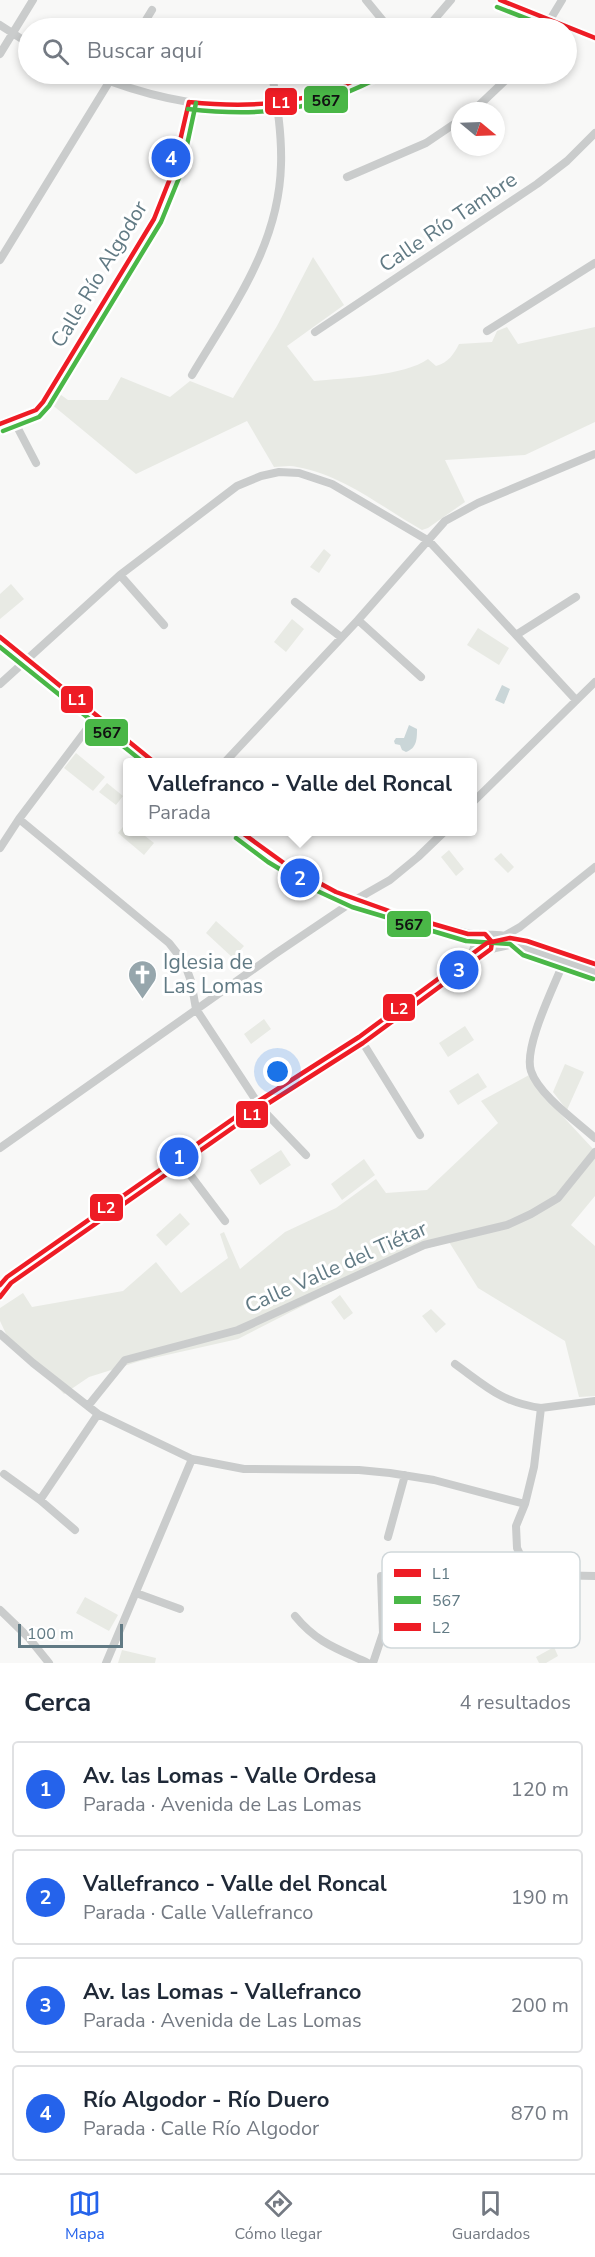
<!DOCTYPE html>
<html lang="es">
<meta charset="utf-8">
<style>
body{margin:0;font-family:"Nunito Sans",sans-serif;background:#f2f2f3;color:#1f2937}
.compass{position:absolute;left:451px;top:102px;width:54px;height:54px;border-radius:50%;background:#fff;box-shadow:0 3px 9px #0003;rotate:109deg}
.scale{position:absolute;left:18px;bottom:15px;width:105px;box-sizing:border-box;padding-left:6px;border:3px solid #617a84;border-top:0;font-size:16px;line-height:21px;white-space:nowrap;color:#617a84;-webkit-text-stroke:4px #fff;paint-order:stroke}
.you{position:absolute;left:278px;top:1072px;width:21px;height:21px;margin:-15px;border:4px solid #fff;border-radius:50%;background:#1a73e8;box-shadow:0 0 0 9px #1a73e833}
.badge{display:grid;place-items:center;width:39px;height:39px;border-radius:50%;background:#2563eb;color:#fff;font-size:20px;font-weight:700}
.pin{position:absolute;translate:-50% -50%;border:3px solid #fff;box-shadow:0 2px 6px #0006}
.popup{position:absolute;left:123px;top:758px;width:354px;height:78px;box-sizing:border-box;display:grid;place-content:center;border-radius:6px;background:#fff;filter:drop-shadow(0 2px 4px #0005);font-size:20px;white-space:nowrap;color:#747a83}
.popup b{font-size:22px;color:#1f2937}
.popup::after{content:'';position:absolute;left:50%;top:100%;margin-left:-12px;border:12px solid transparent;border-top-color:#fff}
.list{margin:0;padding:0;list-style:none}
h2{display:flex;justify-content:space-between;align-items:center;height:78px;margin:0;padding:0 24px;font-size:26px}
h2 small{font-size:20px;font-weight:400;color:#747a83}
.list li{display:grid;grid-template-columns:39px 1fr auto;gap:18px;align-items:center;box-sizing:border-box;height:96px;margin:0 12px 12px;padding:0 12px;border:2px solid #e0e1e3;border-radius:6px}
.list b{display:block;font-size:22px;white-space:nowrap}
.list p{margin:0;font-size:20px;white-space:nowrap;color:#747a83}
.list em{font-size:20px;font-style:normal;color:#747a83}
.icon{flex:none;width:33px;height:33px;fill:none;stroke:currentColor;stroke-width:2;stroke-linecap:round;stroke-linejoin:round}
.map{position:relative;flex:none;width:595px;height:1663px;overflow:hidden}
.search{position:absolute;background:#fff;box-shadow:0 3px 9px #0003;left:18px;right:18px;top:18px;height:66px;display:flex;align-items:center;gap:15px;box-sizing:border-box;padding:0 21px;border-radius:33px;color:#747a83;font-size:22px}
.sheet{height:510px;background:#fff}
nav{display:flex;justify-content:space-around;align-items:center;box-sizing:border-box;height:84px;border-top:2px solid #e0e1e3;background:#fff;font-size:16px;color:#747a83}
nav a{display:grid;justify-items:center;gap:3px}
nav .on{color:#2563eb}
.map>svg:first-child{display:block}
</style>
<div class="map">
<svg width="595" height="1663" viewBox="0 0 595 1663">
<rect width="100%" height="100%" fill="#f8f8f7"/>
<path fill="#e8eae4" d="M313,257L344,305L287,346L314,381C344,378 405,376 428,359L436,366C448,363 454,354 459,344L492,342L497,331L507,327L518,344L595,327V422L525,455L445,460L465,502L428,528L422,530C383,508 343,475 297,467C290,465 281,467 274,467L247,421L136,474L50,403L57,392L68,400H108L121,377L170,397L190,381L233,398L277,326Z
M324,549L331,555L319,573L310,567Z
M11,584L24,599L0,619V594Z
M292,619L304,629L286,652L274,642Z
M478,628L509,648L499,665L467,645Z
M76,753L105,777L93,791L64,768Z
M107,783L123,796L116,805L99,792Z
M127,822L128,832H140L154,843L144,855L118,833Z
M449,850L464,869L456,876L441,857Z
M501,853L514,867L508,873L494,859Z
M216,921L244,946L233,958L206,933Z
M264,1019L271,1029L251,1044L244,1034Z
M465,1026L474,1040L448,1057L439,1043Z
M565,1064L584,1072L567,1110L553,1092Z
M478,1073L487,1087L458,1105L449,1091Z
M531,1074L543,1095L595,1151V1196L571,1225L595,1246V1396L579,1397L565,1341L478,1288L449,1242L421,1250L377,1268L238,1339L140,1361L89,1377L64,1394L7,1336L0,1321V1308L23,1293L32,1307L123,1291L156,1262L181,1293L228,1258L220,1234L224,1232L240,1269L285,1232L336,1208L376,1179L386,1193L427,1190L498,1123L481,1101Z
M281,1150L291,1165L260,1185L250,1170Z
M364,1159L375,1175L342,1200L331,1184Z
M180,1213L190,1224L166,1246L156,1235Z
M340,1295L353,1313L344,1320L331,1302Z
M431,1309L446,1324L436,1333L422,1316Z
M452,1590L468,1604L460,1612L445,1597Z
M85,1597L118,1615L109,1631L76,1613Z
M554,1647L558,1656L546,1663H539L536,1657Z
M122,1650L156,1658L155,1663H118Z"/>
<path fill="#cad6d8" d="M502,685L510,689L504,704L495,700Z
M409,725L417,729C417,739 417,748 406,752L402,750L400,745L395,744L394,741L396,738H404Z"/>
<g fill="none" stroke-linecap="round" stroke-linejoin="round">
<path stroke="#cacccc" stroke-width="8" d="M366,0L389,28
M500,0L595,38
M0,25L28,43
M141,28L152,10
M427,28L451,0
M545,28L562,0
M0,54L33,0
M91,74C183,111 280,123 369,74
M473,111L512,74
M347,177L426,143L460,120
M0,260L114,74
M487,331L595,263
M315,332L537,184L567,161L595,133
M192,375C232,308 279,246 281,165C282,134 277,104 272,74
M13,419L36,463
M0,424L36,410L43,402L145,235C170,191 181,152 189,102
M120,575L164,625
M295,602L341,637
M358,620L421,677
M516,635L576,597
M0,637L154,762
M0,684L120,575L237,486L261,476L279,472L299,473L332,484L429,541L576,700
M225,762L358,620L445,521L478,503L595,454
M472,803L595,682
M19,819L169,943L184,962L191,981L196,1009L261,1108L306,1155
M241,832C276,859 313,885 355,900C389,912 432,925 466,933C494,939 502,927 526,948
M0,848L19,819L96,717
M506,935L520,927L595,867
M491,949L510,945L526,948L595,972
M564,961C555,985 523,1047 531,1071C539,1095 576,1121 595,1138
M469,965C473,955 473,942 480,934
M363,1043L420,1135
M0,1148L275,954L355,900L390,880L418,857L444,832
M182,1164L225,1221
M0,1297L11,1283L261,1108L363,1043L489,951L492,942L488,935
M0,1334L33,1363L98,1414L192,1459L244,1469L359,1470L390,1473L434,1480L525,1504L516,1526L517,1548L526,1567L536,1573L548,1575L595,1576
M455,1364C487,1387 501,1402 541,1408L534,1467L525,1504
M88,1406L125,1360L238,1330L424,1245L507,1225L531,1214L558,1198L595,1152
M541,1408L595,1401
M4,1474L40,1500L75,1530
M40,1500L98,1414
M388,1537L405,1475
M136,1593L180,1609
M0,1610L28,1637L49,1663
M295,1616C317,1643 338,1649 368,1663
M494,1623L536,1573
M106,1663L192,1459
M373,1663L383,1633L381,1576"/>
<defs>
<path id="bus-1" d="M500,0L595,38
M189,102C256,109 308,104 369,74
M0,424L36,410L43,402L154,219L173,171L189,102
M0,637L154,762
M0,1297L11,1283L261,1108L363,1043L491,949L492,942L485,934H468L392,912L336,892L288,866L241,832"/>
<path id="bus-2" d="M497,7L551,28
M188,109C257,117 310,112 372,81
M3,431L39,417L49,406L161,222L181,173L196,103
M0,647L143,762
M236,838L268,862L313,889L352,907L466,941L510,944L523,955L593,979"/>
<path id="bus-3" d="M0,1285L7,1277L257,1102L359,1037L487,943L510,938L527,941L595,964"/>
</defs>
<use href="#bus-1" stroke="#fff" stroke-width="9"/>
<use href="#bus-2" stroke="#fff" stroke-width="9"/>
<use href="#bus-3" stroke="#fff" stroke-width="9"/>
<use href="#bus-1" stroke="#ee1c25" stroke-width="4.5"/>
<use href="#bus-2" stroke="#4ab747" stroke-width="4.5"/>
<use href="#bus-3" stroke="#ee1c25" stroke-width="4.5"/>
</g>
<defs>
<symbol id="church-pin" viewBox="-11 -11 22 30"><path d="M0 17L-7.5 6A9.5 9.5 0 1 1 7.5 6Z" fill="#96a6ac" stroke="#fff"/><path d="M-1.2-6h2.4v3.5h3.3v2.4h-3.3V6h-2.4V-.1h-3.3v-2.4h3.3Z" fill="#fff"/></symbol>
</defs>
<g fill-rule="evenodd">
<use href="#church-pin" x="126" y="958" width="33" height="45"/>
</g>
<g text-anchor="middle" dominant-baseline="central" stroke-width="6" stroke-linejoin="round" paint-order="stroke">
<g font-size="21" fill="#617a84" stroke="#fff">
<text transform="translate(448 222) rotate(-34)">Calle Río Tambre</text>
<text transform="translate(99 274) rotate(-59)">Calle Río Algodor</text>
<text transform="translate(336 1267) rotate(-24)">Calle Valle del Tiétar</text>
</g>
<g font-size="21" fill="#617a84" stroke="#fff" text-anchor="start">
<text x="163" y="962">Iglesia de<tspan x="163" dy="24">Las Lomas</tspan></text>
</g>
</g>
<rect x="382" y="1552" width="198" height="96" rx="9" fill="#fff" stroke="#d0d7da" stroke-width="1.5"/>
<rect x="394" y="1569" width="27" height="8" fill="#ee1c25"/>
<rect x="394" y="1596" width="27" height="8" fill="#4ab747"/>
<rect x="394" y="1623" width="27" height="8" fill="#ee1c25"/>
<g font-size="16" fill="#617a84">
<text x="432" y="1579">L1</text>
<text x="432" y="1606">567</text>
<text x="432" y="1633">L2</text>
</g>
<g stroke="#fff" stroke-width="2">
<rect x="303" y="85" width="46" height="29" rx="6" fill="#4ab747"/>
<rect x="264" y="87" width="34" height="29" rx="6" fill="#ee1c25"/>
<rect x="60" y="685" width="34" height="29" rx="6" fill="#ee1c25"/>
<rect x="84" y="718" width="45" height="29" rx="6" fill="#4ab747"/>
<rect x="386" y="910" width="46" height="28" rx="6" fill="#4ab747"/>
<rect x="382" y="993" width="34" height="29" rx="6" fill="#ee1c25"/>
<rect x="235" y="1100" width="34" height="29" rx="6" fill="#ee1c25"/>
<rect x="89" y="1193" width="35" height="29" rx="6" fill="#ee1c25"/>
</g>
<g font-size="16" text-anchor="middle" font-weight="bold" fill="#fff">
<text x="281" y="108">L1</text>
<text x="77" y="705">L1</text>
<text x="399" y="1014">L2</text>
<text x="252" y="1120">L1</text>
<text x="106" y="1213">L2</text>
</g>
<g font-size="16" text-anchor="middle" font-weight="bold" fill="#111">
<text x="326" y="106">567</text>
<text x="107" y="738">567</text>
<text x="409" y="930">567</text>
</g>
</svg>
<svg class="compass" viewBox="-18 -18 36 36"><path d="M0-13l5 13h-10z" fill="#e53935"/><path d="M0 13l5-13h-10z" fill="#747a83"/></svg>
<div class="scale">100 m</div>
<div class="you"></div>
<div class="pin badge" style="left:179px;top:1157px">1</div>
<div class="pin badge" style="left:300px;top:878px">2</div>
<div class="popup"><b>Vallefranco - Valle del Roncal</b>Parada</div>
<div class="pin badge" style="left:459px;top:970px">3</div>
<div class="pin badge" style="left:171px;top:158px">4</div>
<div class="search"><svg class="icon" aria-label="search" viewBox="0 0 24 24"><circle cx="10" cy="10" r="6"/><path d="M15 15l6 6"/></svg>Buscar aquí</div>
</div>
<section class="sheet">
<h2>Cerca<small>4 resultados</small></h2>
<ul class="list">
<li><span class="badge">1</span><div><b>Av. las Lomas - Valle Ordesa</b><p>Parada · Avenida de Las Lomas</p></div><em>120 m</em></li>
<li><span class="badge">2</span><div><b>Vallefranco - Valle del Roncal</b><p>Parada · Calle Vallefranco</p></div><em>190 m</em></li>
<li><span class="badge">3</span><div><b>Av. las Lomas - Vallefranco</b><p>Parada · Avenida de Las Lomas</p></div><em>200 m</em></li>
<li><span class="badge">4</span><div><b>Río Algodor - Río Duero</b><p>Parada · Calle Río Algodor</p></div><em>870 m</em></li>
</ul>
</section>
<nav>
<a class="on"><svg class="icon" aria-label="map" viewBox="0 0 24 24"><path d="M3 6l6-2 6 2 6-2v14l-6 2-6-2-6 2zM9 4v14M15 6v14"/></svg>Mapa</a>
<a><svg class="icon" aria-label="directions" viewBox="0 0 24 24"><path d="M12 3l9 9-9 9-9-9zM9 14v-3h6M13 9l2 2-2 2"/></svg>Cómo llegar</a>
<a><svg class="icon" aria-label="saved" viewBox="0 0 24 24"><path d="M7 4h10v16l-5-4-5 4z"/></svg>Guardados</a>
</nav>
